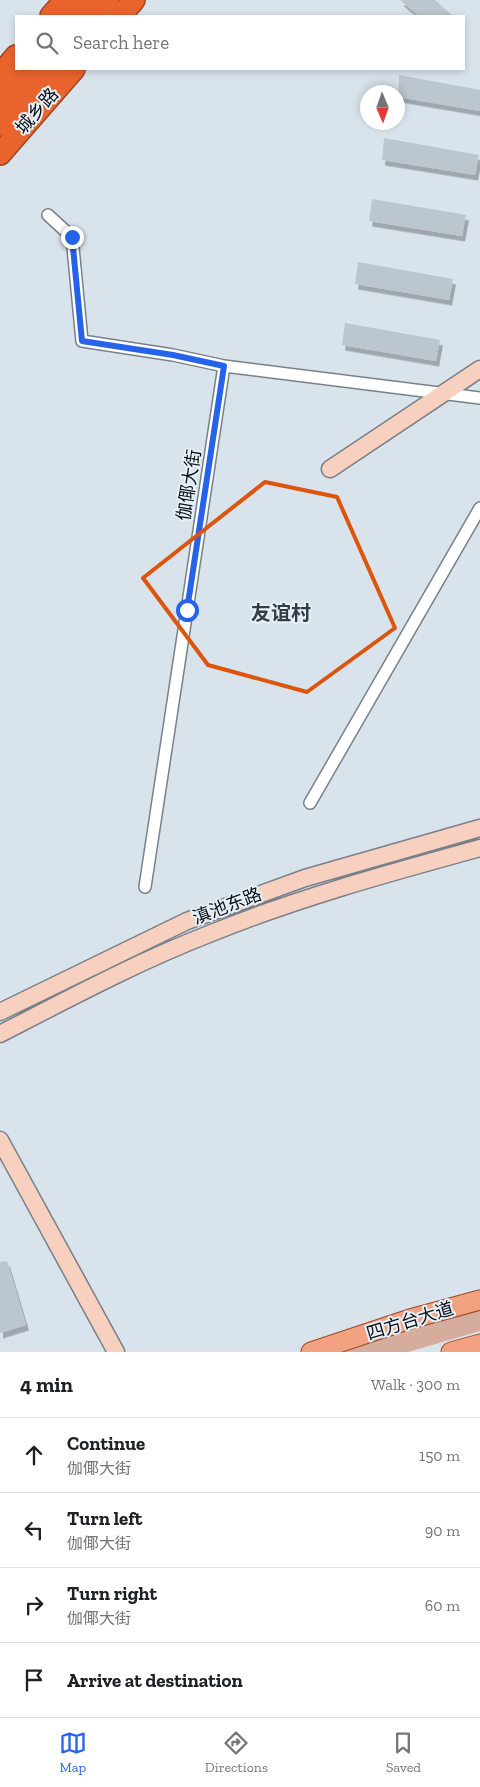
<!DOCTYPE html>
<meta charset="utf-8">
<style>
body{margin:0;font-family:"Zilla Slab","Noto Sans SC",serif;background:#f2f2f2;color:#202124}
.compass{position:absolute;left:360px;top:85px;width:45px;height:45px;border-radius:50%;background:#fff;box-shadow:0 2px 8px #0003;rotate:178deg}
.stop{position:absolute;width:15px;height:15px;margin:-11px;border:4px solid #2563eb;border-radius:50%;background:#fff}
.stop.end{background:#2563eb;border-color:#fff;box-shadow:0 1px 5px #0008}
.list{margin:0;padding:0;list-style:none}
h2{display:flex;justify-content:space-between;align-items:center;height:65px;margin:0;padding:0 20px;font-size:21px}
h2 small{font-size:16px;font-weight:400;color:#757577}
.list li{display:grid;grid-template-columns:32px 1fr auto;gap:15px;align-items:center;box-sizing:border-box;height:75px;padding:0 20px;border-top:1px solid #e0e0e0}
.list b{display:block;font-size:19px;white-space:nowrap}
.list p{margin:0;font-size:16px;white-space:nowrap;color:#757577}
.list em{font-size:16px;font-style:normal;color:#757577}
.icon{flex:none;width:28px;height:28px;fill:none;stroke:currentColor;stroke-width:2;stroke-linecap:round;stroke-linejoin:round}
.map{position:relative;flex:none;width:480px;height:1352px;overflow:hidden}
.search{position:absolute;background:#fff;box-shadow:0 2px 8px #0003;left:15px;right:15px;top:15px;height:55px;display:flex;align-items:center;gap:12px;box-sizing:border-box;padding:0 18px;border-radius:0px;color:#757577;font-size:19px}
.sheet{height:365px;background:#fff}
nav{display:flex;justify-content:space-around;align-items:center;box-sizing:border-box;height:70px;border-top:1px solid #e0e0e0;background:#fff;font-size:14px;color:#757577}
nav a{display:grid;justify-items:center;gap:2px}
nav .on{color:#2563eb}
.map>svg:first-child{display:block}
</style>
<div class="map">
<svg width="480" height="1352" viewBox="0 0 480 1352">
<defs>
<filter id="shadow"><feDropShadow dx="3" dy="5.5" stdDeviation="0" flood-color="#0004"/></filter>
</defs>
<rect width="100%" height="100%" fill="#d9e3ec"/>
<path fill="#d6ac9d" d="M480,1311V1331L408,1352H337L425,1324Z"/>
<path fill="#bcc6ce" filter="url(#shadow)" d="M400,0H435L453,16H419Z
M399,75L480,90V111L398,97Z
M384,138L479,155L475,175L382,160Z
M372,199L466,215L462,236L369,221Z
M358,262L453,279L449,300L355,284Z
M345,323L440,340L436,361L342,345Z
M7,1261L26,1325L0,1333V1262Z"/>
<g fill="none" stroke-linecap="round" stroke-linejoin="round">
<defs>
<path id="street" d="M48,215L72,237L82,341L173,355L224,366L145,887
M224,366L480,398
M310,803L480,508"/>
<path id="secondary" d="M330,469L480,369
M0,1012L187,921L305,878L480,828
M0,1034C68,999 137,962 209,934C297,898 389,873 480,848
M0,1140L116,1352"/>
<path id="primary" d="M311,1352L410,1319L480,1300
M451,1352L480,1344"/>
<path id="highway" d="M51,16L65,0
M73,16L87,0
M94,16L108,0
M120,16L134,0
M0,75L16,56
M0,101L28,69
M0,125L49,69
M0,154L74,69"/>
</defs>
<use href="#street" stroke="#788189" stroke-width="14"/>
<use href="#secondary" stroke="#788189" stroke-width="19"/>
<use href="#primary" stroke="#9c4724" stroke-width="21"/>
<use href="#highway" stroke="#9c4724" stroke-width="24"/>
<use href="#street" stroke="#fff" stroke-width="11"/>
<use href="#secondary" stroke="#f8d0c0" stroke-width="16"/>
<use href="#primary" stroke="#f2a281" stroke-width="19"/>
<use href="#highway" stroke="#e9642d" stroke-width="21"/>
</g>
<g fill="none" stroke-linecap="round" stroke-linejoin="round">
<path stroke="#2563eb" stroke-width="6" d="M72,237L82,341L173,355L224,366L187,610"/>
</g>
<path fill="none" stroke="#dd550c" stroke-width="4" stroke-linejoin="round" d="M265,482L337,497L395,628L307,692L208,665L143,578Z"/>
<g text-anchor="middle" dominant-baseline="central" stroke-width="4" stroke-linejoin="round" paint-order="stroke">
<g font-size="18" fill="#0d1013" stroke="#e6f0f9">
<text transform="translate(37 111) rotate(-49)">城乡路</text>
<text transform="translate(189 485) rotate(-81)">伽倻大街</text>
<text transform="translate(227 906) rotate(-21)">滇池东路</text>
<text transform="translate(410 1321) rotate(-17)">四方台大道</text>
</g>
<g font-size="20" font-weight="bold" fill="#353d44" stroke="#e6f0f9">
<text x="281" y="613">友谊村</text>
</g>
</g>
</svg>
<svg class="compass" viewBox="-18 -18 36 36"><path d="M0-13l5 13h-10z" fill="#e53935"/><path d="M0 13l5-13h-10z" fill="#757577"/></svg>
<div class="stop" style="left:187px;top:610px"></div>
<div class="stop end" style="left:72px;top:237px"></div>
<div class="search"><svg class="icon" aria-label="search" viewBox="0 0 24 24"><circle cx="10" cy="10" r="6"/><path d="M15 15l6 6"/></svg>Search here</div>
</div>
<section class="sheet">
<h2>4 min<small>Walk · 300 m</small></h2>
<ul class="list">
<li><svg class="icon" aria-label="ahead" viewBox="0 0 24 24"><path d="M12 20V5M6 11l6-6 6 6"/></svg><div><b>Continue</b><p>伽倻大街</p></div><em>150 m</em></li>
<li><svg class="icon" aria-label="left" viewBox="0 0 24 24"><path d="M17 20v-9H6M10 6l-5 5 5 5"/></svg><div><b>Turn left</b><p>伽倻大街</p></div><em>90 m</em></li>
<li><svg class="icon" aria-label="right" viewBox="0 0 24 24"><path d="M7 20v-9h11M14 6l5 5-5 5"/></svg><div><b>Turn right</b><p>伽倻大街</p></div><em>60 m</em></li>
<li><svg class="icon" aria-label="arrive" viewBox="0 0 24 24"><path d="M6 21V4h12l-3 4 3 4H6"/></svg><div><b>Arrive at destination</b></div></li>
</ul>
</section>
<nav>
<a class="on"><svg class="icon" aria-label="map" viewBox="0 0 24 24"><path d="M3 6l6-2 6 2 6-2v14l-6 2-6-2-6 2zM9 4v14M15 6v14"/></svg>Map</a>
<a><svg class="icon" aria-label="directions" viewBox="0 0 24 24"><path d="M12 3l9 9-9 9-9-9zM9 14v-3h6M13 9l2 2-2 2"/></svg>Directions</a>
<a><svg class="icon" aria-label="saved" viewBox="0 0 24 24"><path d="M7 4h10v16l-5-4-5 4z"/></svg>Saved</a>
</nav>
